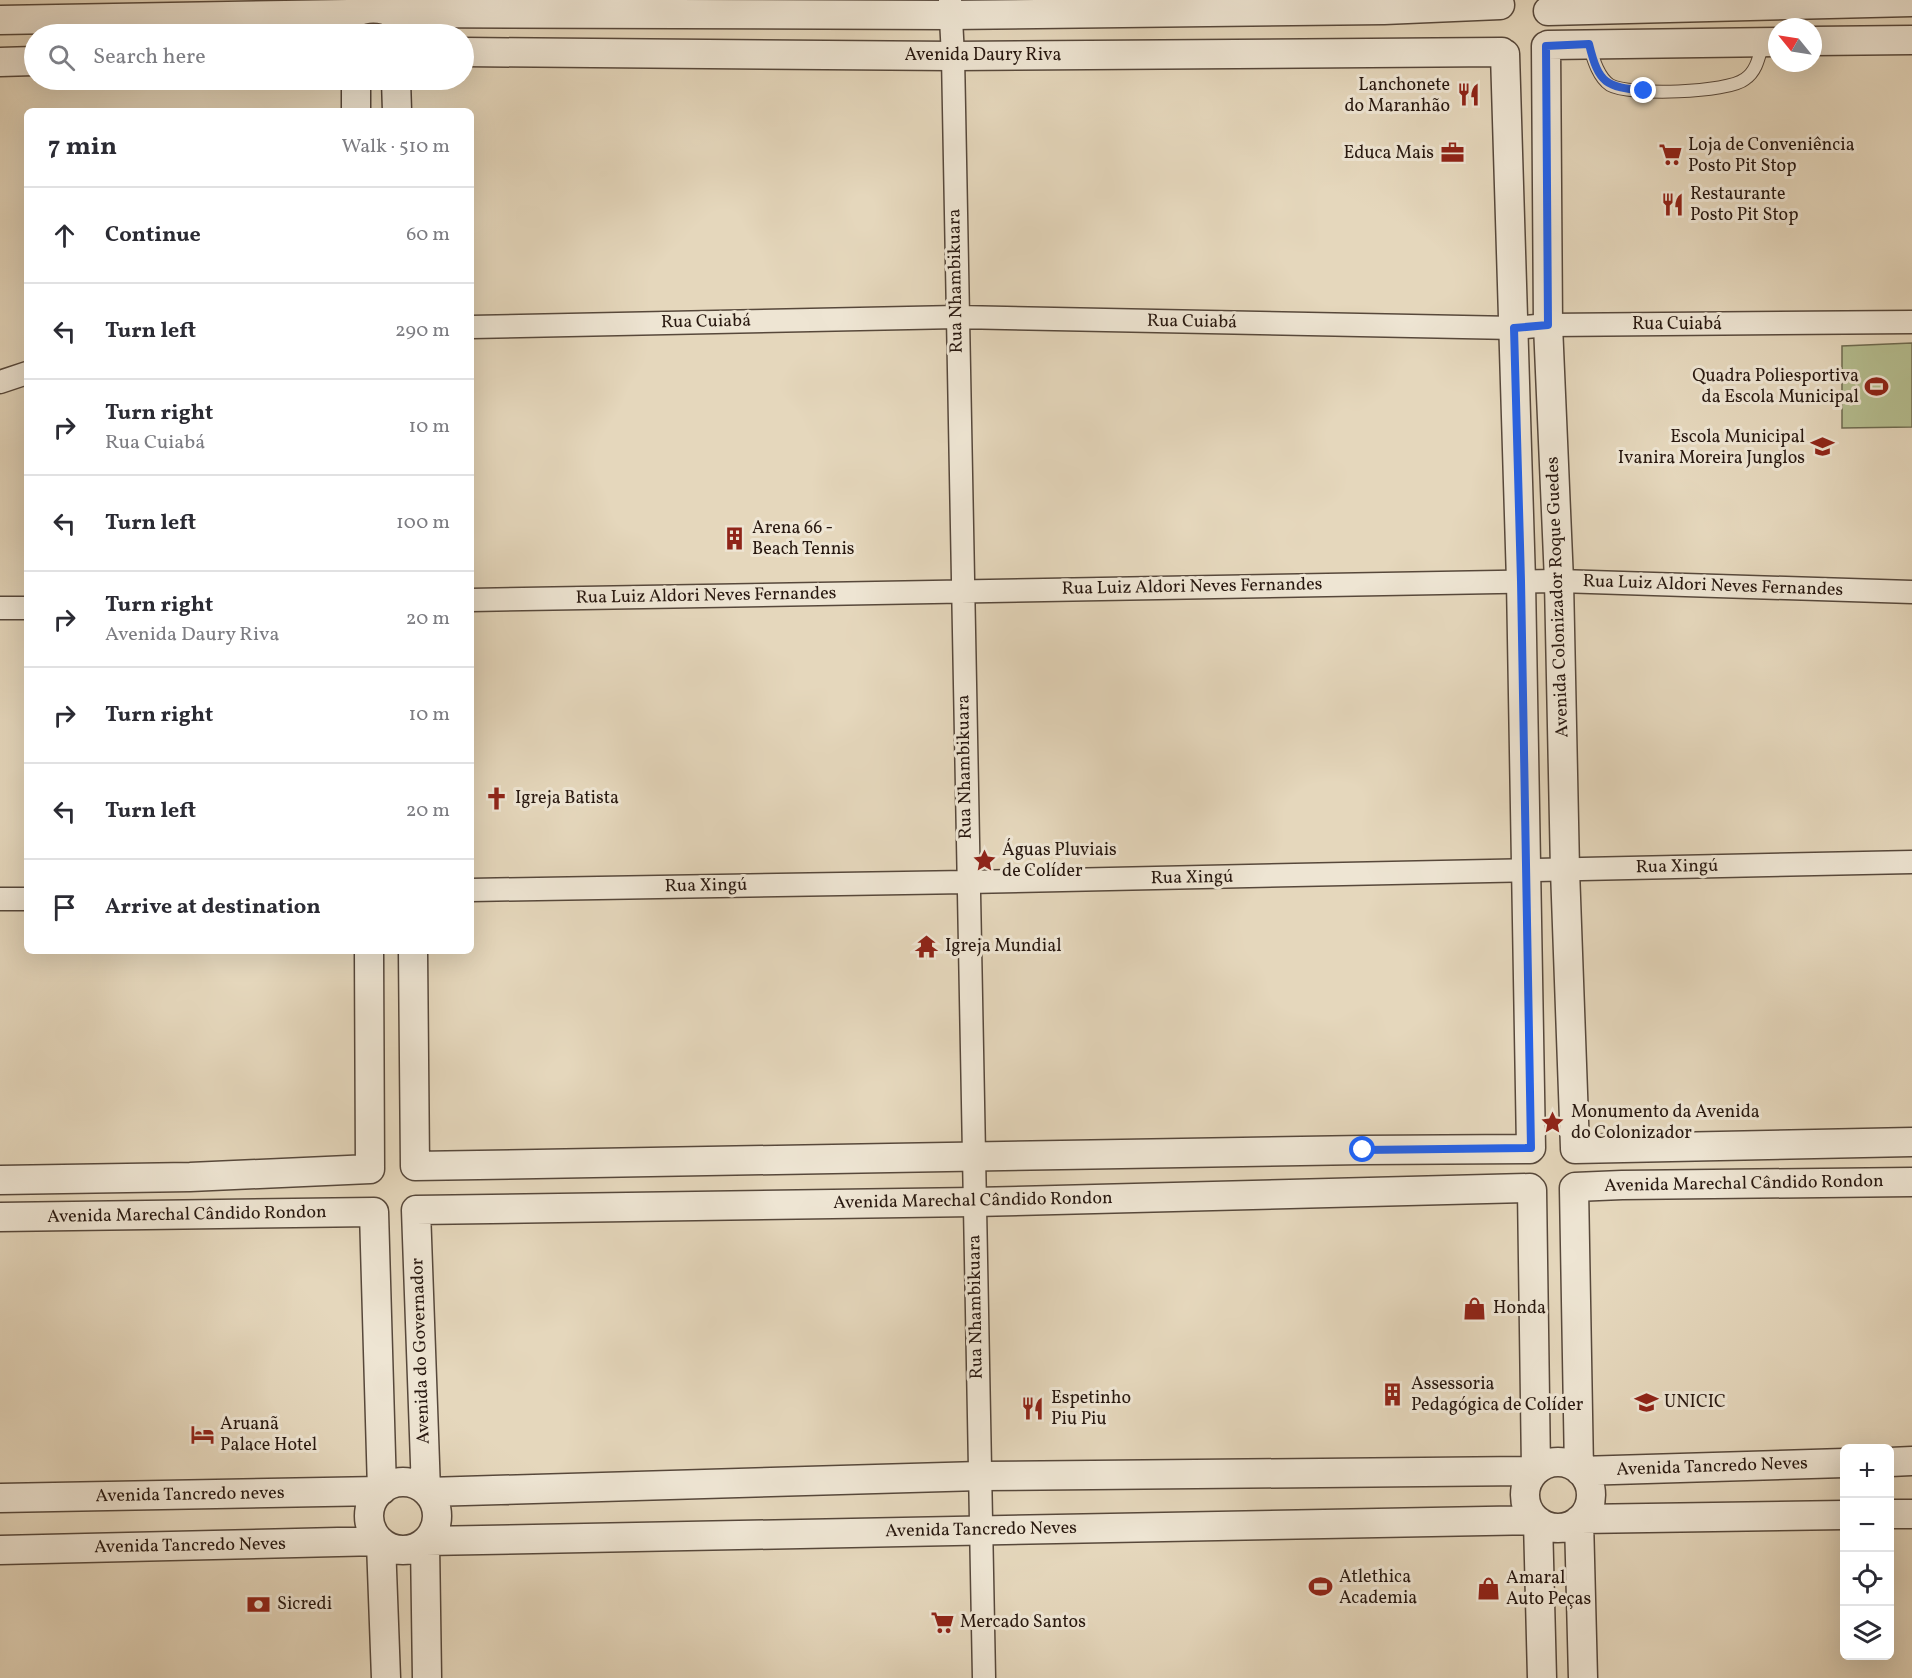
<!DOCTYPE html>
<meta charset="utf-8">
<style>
body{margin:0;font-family:Vollkorn,serif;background:#f7f7f7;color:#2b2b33}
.controls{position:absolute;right:18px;bottom:18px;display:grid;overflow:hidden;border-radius:9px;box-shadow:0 6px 24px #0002}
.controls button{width:54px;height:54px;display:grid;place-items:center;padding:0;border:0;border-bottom:2px solid #e1e1e2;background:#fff;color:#2b2b33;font:30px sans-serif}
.compass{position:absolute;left:1768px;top:18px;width:54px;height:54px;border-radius:50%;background:#fff;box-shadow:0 6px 24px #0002;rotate:300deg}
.stop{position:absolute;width:18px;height:18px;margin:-14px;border:4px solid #2563eb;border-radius:50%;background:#fff}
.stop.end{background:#2563eb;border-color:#fff;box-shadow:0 2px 6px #0008}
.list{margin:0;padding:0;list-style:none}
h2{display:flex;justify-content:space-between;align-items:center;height:78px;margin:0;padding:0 24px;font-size:26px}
h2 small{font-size:20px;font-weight:400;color:#7c7c81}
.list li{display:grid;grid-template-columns:39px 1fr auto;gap:18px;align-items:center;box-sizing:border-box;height:96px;padding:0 24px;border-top:2px solid #e1e1e2}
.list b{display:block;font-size:22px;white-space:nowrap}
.list p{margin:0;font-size:20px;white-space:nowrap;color:#7c7c81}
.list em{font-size:20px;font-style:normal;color:#7c7c81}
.icon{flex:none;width:33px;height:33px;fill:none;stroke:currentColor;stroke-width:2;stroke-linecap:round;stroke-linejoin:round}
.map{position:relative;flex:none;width:1912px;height:1678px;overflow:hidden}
.search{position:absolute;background:#fff;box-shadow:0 6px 24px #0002;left:24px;top:24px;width:450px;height:66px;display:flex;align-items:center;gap:15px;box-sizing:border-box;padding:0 21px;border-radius:33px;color:#7c7c81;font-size:22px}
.panel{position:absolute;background:#fff;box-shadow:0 6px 24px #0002;left:24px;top:108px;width:450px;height:846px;border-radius:9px}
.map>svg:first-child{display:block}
</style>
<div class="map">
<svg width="1912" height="1678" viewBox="0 0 1912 1678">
<rect width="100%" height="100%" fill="#e5d7bc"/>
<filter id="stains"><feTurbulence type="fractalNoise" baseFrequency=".00333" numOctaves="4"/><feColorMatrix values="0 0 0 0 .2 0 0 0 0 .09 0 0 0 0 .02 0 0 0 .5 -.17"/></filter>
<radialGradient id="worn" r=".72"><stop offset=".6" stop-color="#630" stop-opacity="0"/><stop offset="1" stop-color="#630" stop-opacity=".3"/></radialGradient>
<path fill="#b5be90" stroke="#6e6b50" stroke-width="1.5" d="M1912,343V427L1842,428V346Z"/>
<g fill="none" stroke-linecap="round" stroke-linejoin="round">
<defs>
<path id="service" d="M1589,45C1593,58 1598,77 1610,85C1629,96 1728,93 1745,79C1757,71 1759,56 1763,43"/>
<path id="minor" d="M950,0L953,56L984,1678
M471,327L957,317L1514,328L1548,325L1912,322
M0,382L27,373
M471,600L1559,581L1912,592
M0,608H27
M471,890L967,882L1912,862
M0,899H27"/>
<path id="tertiary" d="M1548,11L1912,2
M400,13L949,15L1384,10L1500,5
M0,20L348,14
M342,34C341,0 405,0 406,34
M1813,41L1912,40
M1548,45L1777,42
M1546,46L1548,325L1559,581L1565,870L1575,1148
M464,52L953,56L1502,52
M1505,54L1521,581L1531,1148
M0,62L34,61
M356,80V111
M396,80L397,111
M413,951L415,1166L1363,1150L1530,1149
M1575,1149L1912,1142
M0,1180L190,1177L370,1169L369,951
M1575,1187L1622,1185L1912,1182
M1574,1188L1579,1470
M1532,1190L1536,1469
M0,1217L374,1212L382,1490
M1890,1462L1912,1461
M1525 1495a33 33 0 1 1 66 0a33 33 0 1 1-66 0Z
M1580,1471L1844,1463
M369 1516a34 34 0 1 1 68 0a34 34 0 1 1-68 0Z
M426,1491L416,1210L974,1202L1530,1188
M428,1492L980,1476L1535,1471
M0,1498L380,1491
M1890,1514H1912
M1581,1519L1844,1515
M1579,1520L1583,1678
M1538,1521L1542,1678
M426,1541L1536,1520
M381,1543L386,1678
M425,1543L427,1678
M0,1550L380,1541"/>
</defs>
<use href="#service" stroke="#57483b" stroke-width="14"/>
<use href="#minor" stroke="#57483b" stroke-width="25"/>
<use href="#tertiary" stroke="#57483b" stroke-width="31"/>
<use href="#service" stroke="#eee5d3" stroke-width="12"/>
<use href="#minor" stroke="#eee5d3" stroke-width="22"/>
<use href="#tertiary" stroke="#eee5d3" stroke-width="28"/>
</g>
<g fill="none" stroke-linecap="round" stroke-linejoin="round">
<path stroke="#2563eb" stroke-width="8" d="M1363,1150L1531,1148L1521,581L1514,328L1548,325L1546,46L1589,44C1599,85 1606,86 1644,91"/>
</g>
<defs>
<symbol id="restaurant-bare" viewBox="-9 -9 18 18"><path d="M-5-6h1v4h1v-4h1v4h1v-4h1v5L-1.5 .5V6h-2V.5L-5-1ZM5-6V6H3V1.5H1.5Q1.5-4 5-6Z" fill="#8f2418" stroke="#eee5d3" stroke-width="2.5" paint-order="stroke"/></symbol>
<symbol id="office-bare" viewBox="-9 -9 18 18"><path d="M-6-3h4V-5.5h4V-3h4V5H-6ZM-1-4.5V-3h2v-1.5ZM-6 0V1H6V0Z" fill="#8f2418" stroke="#eee5d3" stroke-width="2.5" paint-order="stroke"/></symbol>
<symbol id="supermarket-bare" viewBox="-9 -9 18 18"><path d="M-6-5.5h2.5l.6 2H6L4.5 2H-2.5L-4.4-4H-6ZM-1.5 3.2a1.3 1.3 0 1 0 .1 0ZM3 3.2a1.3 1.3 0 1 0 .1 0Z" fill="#8f2418" stroke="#eee5d3" stroke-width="2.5" paint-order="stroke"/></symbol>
<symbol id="stadium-bare" viewBox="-9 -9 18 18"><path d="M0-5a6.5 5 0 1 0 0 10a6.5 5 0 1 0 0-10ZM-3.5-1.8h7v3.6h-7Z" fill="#8f2418" stroke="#eee5d3" stroke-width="2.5" paint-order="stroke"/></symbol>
<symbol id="school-bare" viewBox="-9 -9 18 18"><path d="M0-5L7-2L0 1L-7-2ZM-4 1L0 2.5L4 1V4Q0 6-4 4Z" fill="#8f2418" stroke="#eee5d3" stroke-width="2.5" paint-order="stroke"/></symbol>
<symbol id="building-bare" viewBox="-9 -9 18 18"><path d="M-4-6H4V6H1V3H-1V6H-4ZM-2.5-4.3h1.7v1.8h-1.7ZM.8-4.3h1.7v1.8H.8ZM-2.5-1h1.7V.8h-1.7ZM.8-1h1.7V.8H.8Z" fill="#8f2418" stroke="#eee5d3" stroke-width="2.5" paint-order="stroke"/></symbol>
<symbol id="church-bare" viewBox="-9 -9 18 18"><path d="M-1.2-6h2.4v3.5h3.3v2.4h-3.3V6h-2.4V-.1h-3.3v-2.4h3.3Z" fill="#8f2418" stroke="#eee5d3" stroke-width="2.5" paint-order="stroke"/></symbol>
<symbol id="sight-bare" viewBox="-9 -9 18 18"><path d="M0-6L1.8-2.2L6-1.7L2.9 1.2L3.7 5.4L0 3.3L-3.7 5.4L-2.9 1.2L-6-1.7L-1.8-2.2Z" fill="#8f2418" stroke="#eee5d3" stroke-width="2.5" paint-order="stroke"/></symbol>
<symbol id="temple-bare" viewBox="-9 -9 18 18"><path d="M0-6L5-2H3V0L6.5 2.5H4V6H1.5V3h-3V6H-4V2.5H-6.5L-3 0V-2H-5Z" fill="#8f2418" stroke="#eee5d3" stroke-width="2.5" paint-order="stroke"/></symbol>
<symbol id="shop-bare" viewBox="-9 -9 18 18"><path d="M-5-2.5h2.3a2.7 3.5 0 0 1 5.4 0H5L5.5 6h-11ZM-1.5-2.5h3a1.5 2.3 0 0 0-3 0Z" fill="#8f2418" stroke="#eee5d3" stroke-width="2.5" paint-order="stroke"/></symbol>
<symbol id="university-bare" viewBox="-9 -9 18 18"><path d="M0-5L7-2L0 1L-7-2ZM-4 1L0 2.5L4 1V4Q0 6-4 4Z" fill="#8f2418" stroke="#eee5d3" stroke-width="2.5" paint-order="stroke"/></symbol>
<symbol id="hotel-bare" viewBox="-9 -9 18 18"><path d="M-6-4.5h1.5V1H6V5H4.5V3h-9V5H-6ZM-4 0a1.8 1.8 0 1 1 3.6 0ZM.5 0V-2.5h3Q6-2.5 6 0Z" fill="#8f2418" stroke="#eee5d3" stroke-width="2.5" paint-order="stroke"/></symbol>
<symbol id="bank-bare" viewBox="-9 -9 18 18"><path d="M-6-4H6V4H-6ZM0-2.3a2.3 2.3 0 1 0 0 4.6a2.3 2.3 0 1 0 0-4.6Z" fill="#8f2418" stroke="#eee5d3" stroke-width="2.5" paint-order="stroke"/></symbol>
</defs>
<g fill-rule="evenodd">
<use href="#restaurant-bare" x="1452" y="78" width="33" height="33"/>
<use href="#office-bare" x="1436" y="136" width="33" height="33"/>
<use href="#supermarket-bare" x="1654" y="138" width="33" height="33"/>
<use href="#restaurant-bare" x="1656" y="188" width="33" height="33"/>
<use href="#stadium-bare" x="1860" y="370" width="33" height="33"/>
<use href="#school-bare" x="1806" y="430" width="33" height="33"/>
<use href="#building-bare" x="718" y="522" width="33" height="33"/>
<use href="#church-bare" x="480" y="782" width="33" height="33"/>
<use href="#sight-bare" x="968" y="844" width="33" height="33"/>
<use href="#temple-bare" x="910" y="930" width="33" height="33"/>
<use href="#sight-bare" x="1536" y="1106" width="33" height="33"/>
<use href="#shop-bare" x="1458" y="1292" width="33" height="33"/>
<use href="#building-bare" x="1376" y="1378" width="33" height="33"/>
<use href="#university-bare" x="1630" y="1386" width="33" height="33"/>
<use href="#restaurant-bare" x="1016" y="1392" width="33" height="33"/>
<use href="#hotel-bare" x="186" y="1418" width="33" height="33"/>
<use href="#stadium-bare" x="1304" y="1570" width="33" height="33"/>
<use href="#shop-bare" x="1472" y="1572" width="33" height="33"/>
<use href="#bank-bare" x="242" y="1588" width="33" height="33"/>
<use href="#supermarket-bare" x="926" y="1606" width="33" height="33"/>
</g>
<g text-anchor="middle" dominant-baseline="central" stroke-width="6" stroke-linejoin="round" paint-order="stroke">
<g font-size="18" fill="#281810" stroke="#eee5d3">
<text x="983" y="55">Avenida Daury Riva</text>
<text transform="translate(956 281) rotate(-91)">Rua Nhambikuara</text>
<text transform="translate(706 322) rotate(-1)">Rua Cuiabá</text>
<text transform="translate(1192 322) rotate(1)">Rua Cuiabá</text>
<text x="1677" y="324">Rua Cuiabá</text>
<text transform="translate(1713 586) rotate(2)">Rua Luiz Aldori Neves Fernandes</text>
<text transform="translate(1192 587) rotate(-1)">Rua Luiz Aldori Neves Fernandes</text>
<text transform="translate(706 596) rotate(-1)">Rua Luiz Aldori Neves Fernandes</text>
<text transform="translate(1558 597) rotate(-92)">Avenida Colonizador Roque Guedes</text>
<text transform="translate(965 767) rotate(-91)">Rua Nhambikuara</text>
<text transform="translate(1677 867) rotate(-1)">Rua Xingú</text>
<text transform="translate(1192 878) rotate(-1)">Rua Xingú</text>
<text transform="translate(706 886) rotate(-1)">Rua Xingú</text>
<text transform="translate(1744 1184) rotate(-1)">Avenida Marechal Cândido Rondon</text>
<text transform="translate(973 1201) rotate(-1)">Avenida Marechal Cândido Rondon</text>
<text transform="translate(187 1215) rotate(-1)">Avenida Marechal Cândido Rondon</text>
<text transform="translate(976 1307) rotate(-91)">Rua Nhambikuara</text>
<text transform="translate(421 1351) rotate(-92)">Avenida do Governador</text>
<text transform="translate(1712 1467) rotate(-2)">Avenida Tancredo Neves</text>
<text transform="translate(190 1495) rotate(-1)">Avenida Tancredo neves</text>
<text transform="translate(981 1530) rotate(-1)">Avenida Tancredo Neves</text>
<text transform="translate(190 1546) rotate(-1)">Avenida Tancredo Neves</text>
</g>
<g font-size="18" fill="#281810" stroke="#eee5d3" text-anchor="start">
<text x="1450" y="85" text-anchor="end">Lanchonete<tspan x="1450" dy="21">do Maranhão</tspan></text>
<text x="1688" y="145">Loja de Conveniência<tspan x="1688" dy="21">Posto Pit Stop</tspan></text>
<text x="1434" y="153" text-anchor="end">Educa Mais</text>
<text x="1690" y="194">Restaurante<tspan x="1690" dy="21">Posto Pit Stop</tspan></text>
<text x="1859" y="376" text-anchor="end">Quadra Poliesportiva<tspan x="1859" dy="21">da Escola Municipal</tspan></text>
<text x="1805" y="437" text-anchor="end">Escola Municipal<tspan x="1805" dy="21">Ivanira Moreira Junglos</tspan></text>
<text x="752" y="528">Arena 66 -<tspan x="752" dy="21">Beach Tennis</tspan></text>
<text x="515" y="798">Igreja Batista</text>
<text x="1002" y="850">Águas Pluviais<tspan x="1002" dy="21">de Colíder</tspan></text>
<text x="945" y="946">Igreja Mundial</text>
<text x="1571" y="1112">Monumento da Avenida<tspan x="1571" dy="21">do Colonizador</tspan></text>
<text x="1493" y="1308">Honda</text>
<text x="1411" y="1384">Assessoria<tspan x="1411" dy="21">Pedagógica de Colíder</tspan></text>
<text x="1051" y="1398">Espetinho<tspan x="1051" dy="21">Piu Piu</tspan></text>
<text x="1664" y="1402">UNICIC</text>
<text x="220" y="1424">Aruanã<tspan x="220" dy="21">Palace Hotel</tspan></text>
<text x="1339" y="1577">Atlethica<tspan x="1339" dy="21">Academia</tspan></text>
<text x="1506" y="1578">Amaral<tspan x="1506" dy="21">Auto Peças</tspan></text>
<text x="277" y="1604">Sicredi</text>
<text x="960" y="1622">Mercado Santos</text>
</g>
</g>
<rect width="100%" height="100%" filter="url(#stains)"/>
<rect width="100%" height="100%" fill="url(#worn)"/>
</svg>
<div class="controls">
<button>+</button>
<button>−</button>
<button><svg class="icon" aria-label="locate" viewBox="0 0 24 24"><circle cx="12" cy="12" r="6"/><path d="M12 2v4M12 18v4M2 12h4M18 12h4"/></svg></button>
<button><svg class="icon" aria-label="layers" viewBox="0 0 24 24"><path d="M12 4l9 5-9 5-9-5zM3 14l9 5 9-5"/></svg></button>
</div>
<svg class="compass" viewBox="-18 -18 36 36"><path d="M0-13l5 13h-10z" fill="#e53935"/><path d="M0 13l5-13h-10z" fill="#7c7c81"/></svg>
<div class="stop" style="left:1363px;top:1150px"></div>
<div class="stop end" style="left:1644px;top:91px"></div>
<div class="search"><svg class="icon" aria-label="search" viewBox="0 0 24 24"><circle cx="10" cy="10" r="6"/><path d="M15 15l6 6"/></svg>Search here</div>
<section class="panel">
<h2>7 min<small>Walk · 510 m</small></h2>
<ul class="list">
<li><svg class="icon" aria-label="ahead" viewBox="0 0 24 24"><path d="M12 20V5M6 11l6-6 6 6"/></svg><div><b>Continue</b></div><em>60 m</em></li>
<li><svg class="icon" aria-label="left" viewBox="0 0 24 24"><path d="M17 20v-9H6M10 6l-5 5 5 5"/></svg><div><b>Turn left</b></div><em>290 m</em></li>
<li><svg class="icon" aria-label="right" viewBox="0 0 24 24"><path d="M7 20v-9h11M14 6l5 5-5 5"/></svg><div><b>Turn right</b><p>Rua Cuiabá</p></div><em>10 m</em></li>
<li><svg class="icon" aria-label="left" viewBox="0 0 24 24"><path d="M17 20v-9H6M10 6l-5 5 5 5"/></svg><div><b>Turn left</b></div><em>100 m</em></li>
<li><svg class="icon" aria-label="right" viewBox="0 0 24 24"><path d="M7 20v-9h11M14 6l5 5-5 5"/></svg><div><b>Turn right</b><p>Avenida Daury Riva</p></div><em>20 m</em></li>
<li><svg class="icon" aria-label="right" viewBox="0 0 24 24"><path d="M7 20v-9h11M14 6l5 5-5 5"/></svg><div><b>Turn right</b></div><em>10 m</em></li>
<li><svg class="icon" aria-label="left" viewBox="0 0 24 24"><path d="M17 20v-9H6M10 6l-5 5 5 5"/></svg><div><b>Turn left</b></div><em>20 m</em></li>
<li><svg class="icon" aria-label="arrive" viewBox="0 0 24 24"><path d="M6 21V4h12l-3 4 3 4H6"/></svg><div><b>Arrive at destination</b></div></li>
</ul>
</section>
</div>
